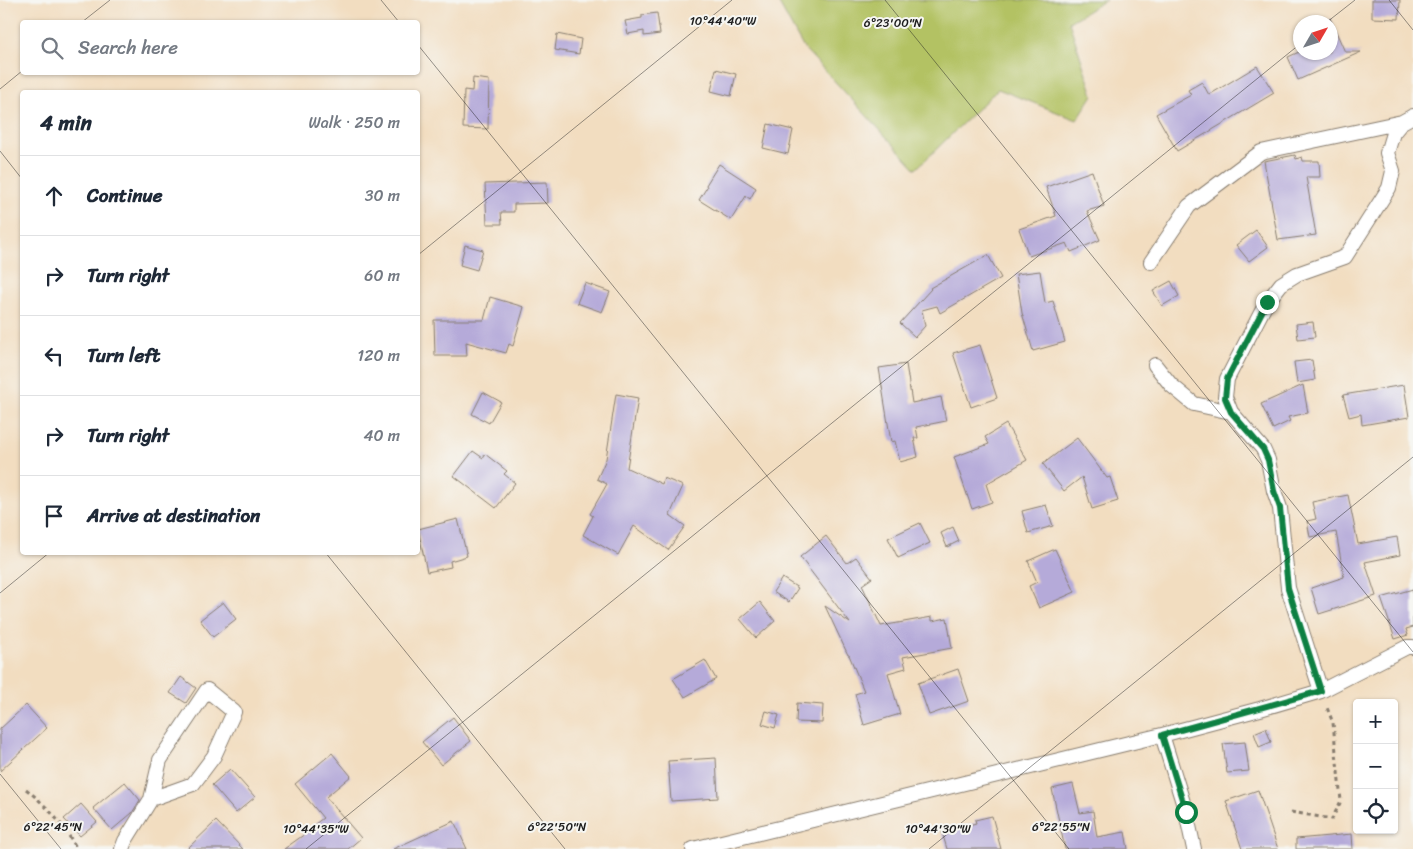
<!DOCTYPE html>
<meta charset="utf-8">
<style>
body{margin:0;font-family:Sriracha,sans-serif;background:#f2f2f3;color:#1f2937}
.controls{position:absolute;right:15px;bottom:15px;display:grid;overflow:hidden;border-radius:5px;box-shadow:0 1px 4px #0004}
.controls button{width:45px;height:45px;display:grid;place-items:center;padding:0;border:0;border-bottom:1px solid #e0e1e3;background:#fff;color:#1f2937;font:25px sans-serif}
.compass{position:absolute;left:1293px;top:15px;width:45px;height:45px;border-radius:50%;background:#fff;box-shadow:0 1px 4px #0004;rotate:51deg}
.stop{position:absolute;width:15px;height:15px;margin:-11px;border:4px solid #0b8043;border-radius:50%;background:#fff}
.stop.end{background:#0b8043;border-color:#fff;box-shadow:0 1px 5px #0008}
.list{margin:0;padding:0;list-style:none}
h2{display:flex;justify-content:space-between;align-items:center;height:65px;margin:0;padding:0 20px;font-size:21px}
h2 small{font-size:16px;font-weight:400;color:#747a83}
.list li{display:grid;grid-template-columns:32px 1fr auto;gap:15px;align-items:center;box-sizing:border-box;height:80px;padding:0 20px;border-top:1px solid #e0e1e3}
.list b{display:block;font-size:19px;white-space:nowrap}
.list em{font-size:16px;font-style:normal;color:#747a83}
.icon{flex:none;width:28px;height:28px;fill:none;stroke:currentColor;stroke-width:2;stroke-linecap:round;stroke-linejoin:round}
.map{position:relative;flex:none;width:1413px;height:849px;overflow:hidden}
.search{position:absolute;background:#fff;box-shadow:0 1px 4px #0004;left:20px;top:20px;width:400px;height:55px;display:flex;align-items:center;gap:12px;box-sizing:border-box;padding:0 18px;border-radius:5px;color:#747a83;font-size:19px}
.panel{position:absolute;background:#fff;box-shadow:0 1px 4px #0004;left:20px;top:90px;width:400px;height:465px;border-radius:5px}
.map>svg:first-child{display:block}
</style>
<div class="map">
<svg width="1413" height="849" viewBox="0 0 1413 849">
<rect width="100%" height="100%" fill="#f6f6f2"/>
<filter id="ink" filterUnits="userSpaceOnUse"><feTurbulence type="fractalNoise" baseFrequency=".02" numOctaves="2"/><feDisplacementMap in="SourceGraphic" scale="10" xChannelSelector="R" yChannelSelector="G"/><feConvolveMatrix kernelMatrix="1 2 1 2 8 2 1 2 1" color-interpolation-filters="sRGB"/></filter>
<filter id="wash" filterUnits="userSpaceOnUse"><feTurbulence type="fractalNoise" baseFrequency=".0096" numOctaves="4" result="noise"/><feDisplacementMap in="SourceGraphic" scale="20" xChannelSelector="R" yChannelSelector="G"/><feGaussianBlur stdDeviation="1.12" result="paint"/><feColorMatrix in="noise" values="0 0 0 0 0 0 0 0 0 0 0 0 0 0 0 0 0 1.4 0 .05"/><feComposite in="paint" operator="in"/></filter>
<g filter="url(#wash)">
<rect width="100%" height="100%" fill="#f2ddc0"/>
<path fill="#b3c264" stroke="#686f40" d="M777,0H1106L1069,22L1093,95L1077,120L998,89L916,169L803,47Z"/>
<g id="blocks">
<path fill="#b5aad9" d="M1372,0H1400L1399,19L1372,18Z
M657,13L660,34L644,36V31L628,34L625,21L642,18V15Z
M1330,18L1345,52H1361L1298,80L1288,57L1299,52H1330Z
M557,34L581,39L579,54L555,50Z
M1257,66L1274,93L1177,151L1156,114L1191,95L1188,90L1202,82L1209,95Z
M716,69L736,74L731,96L711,91Z
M473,78L489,80L488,129L463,128L464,90L472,91Z
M768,124L793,130L788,154L763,148Z
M1295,155L1296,159L1302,157L1303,161H1319L1320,177H1306L1316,235L1278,240L1264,161Z
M719,164L756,188L750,199L746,196L731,220L699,200L707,187L706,185Z
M1092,171L1104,206L1087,211L1100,240L1071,252L1067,243L1029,256L1019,229L1056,216L1046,187Z
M547,182L548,203L514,204V212H501L502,224H487L485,184Z
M1256,230L1268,247L1249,261L1236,245Z
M465,245L483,250L477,270L460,265Z
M988,255L1001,278L940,313L937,306L922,310L925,326L915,337L900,323L931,289L930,288Z
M1040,271L1045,303L1053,301L1065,342L1033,351L1022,313L1016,274Z
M1171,281L1179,296L1162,306L1153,291Z
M585,283L610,292L602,312L577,303Z
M490,297L524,307L513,346L509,344L506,353L466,342L467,356H435L434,320H484Z
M1313,322L1315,337L1298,339L1296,324Z
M980,345L997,398L971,407L953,353Z
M1312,360L1315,380L1297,383L1294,362Z
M906,364L912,403L941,397L946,421L916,427L918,438H914L918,457L900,462L895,441L891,442L879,368Z
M1303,385L1308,413L1288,417L1290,421L1273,429L1261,404Z
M1404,385L1409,417L1362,425L1361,414L1349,417L1343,395Z
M483,392L501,402L489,423L472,414Z
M616,394L638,398L627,468L662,484L664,478L683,486L670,515L685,526L668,550L634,526L618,555L583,535L593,516L590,514L607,484L597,479L606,459Z
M1006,424L1027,460L986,484L992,502L972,509L954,457L989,444L985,437Z
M1077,438L1107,478L1110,477L1118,501L1092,509L1082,477L1064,491L1043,464Z
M473,451L483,458L485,454L507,471L504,474L515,483L496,508L454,476Z
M1348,495L1358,544L1397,537L1400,555L1365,562L1376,596L1319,614L1311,588L1344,577L1336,532L1310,537L1307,521L1316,519L1312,502Z
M1046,505L1053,526L1028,533L1022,511Z
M458,519L467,556L450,561L451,567L427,572L418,529Z
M920,523L930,543L898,558L888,538Z
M953,527L959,541L947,547L941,533Z
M826,536L847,563L856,557L872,578L862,585L881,626L932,617V621L947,618L952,648L903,657L906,668L888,673L900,714L864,725L855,694L864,691L849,655H848L825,606L850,623L800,557Z
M1055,549L1075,592L1039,608L1029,586L1037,582L1028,561Z
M782,578L798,588L789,602L773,592Z
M1413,589V627L1406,629L1408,635L1395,639L1381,598Z
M223,602L236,619L213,637L200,620Z
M760,602L775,621L756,638L740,619Z
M705,660L716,679L685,697L673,679Z
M958,669L969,701L929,715L918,683Z
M181,677L196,688L186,703L170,693Z
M797,703L823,705L822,723L796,722Z
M26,705L47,728L0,771V729Z
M766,711L779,715L775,728L762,724Z
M453,717L471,741L441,765L422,742Z
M1266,728L1271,742L1259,747L1254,733Z
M1245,742L1249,771L1227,773L1223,744Z
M332,753L351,776L326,797L361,838L348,849H284L316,826L315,824L323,818L295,784Z
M716,758L718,798L671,801L668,761Z
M230,769L255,797L236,813L212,785Z
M125,782L140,800L132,813L112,830L93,808Z
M1073,784L1080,813L1093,811L1097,837L1125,832L1128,849H1065L1052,789Z
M1258,790L1278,849H1242L1226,801Z
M81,804L97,822L80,836L64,819Z
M992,816L1001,849H947L942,832L976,823L975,820Z
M216,821L243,849H187Z
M454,821L467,849H393Z
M1352,834L1353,849H1296V839Z"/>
</g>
</g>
<g filter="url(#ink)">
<use href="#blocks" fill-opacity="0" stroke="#877c6e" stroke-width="1"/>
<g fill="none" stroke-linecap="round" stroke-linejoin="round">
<defs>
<path id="minor" d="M1151,262L1189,206L1261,152L1402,122
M1155,365L1171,385L1194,404L1231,412
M1321,691L1288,588L1280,508L1274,491L1268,460L1263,449L1231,412L1225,397L1227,379L1260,315L1267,302L1281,284L1297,274L1345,257L1389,188L1393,171L1387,153L1393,133L1402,122L1413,116
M1162,735L1186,812L1194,849
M122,849L125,841L151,799L160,760L207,690L234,712L214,756L193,784L151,799
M693,849L1162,735L1260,709L1321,691L1407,647H1413"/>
</defs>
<use href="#minor" stroke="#877c6e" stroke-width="16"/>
<path stroke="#877c6e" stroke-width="3" stroke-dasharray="4 4" stroke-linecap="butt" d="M26,789C48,807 63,824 77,849
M1291,812L1332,819L1341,801L1333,723L1326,705"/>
<use href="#minor" stroke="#fff" stroke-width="14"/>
</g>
</g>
<g fill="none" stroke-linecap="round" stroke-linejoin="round" filter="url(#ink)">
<path stroke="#0b8043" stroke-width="6" d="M1186,812L1162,735L1321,691L1288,588L1280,508L1274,491L1268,460L1263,449L1231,412L1225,398L1227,379L1267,302"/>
</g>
<path fill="none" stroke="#1c1c1c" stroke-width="1" stroke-opacity="0.45" d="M381,0L399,22M885,0L1413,652M1389,0L1413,30M82,22L110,0M1327,22L1355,0M418,45L1069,849M0,89L22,71M0,151L22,179M418,255L732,0M325,552L565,849M0,593L50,552M0,774L61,849M306,849L1300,44M929,849L1413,457"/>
<g font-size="12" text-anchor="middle" fill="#1c1c1c" stroke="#f6f6f2" stroke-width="4" stroke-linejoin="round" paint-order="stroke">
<text x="723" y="25">10°44'40"W</text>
<text x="893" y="27">6°23'00"N</text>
<text x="53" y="831">6°22'45"N</text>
<text x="557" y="831">6°22'50"N</text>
<text x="1061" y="831">6°22'55"N</text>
<text x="316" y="833">10°44'35"W</text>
<text x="938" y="833">10°44'30"W</text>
</g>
</svg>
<div class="controls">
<button>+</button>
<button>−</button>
<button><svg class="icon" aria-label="locate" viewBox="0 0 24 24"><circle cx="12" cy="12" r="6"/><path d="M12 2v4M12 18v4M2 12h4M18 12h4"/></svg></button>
</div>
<svg class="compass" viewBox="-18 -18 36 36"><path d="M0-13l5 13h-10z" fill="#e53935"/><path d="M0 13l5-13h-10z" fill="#747a83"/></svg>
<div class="stop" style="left:1186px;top:812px"></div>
<div class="stop end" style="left:1267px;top:302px"></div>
<div class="search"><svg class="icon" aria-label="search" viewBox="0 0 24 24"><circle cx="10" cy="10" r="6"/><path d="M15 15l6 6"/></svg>Search here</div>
<section class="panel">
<h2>4 min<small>Walk · 250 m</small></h2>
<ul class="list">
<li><svg class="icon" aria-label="ahead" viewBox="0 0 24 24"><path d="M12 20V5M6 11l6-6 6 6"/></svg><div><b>Continue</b></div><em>30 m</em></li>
<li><svg class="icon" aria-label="right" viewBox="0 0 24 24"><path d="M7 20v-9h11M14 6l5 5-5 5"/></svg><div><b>Turn right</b></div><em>60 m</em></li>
<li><svg class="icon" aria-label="left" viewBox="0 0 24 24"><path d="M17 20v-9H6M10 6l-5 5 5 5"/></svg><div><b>Turn left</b></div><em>120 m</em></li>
<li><svg class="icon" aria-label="right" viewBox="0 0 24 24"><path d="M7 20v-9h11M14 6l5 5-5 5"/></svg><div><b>Turn right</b></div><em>40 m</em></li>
<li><svg class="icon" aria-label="arrive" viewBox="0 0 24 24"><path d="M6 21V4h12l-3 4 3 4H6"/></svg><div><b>Arrive at destination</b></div></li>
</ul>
</section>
</div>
